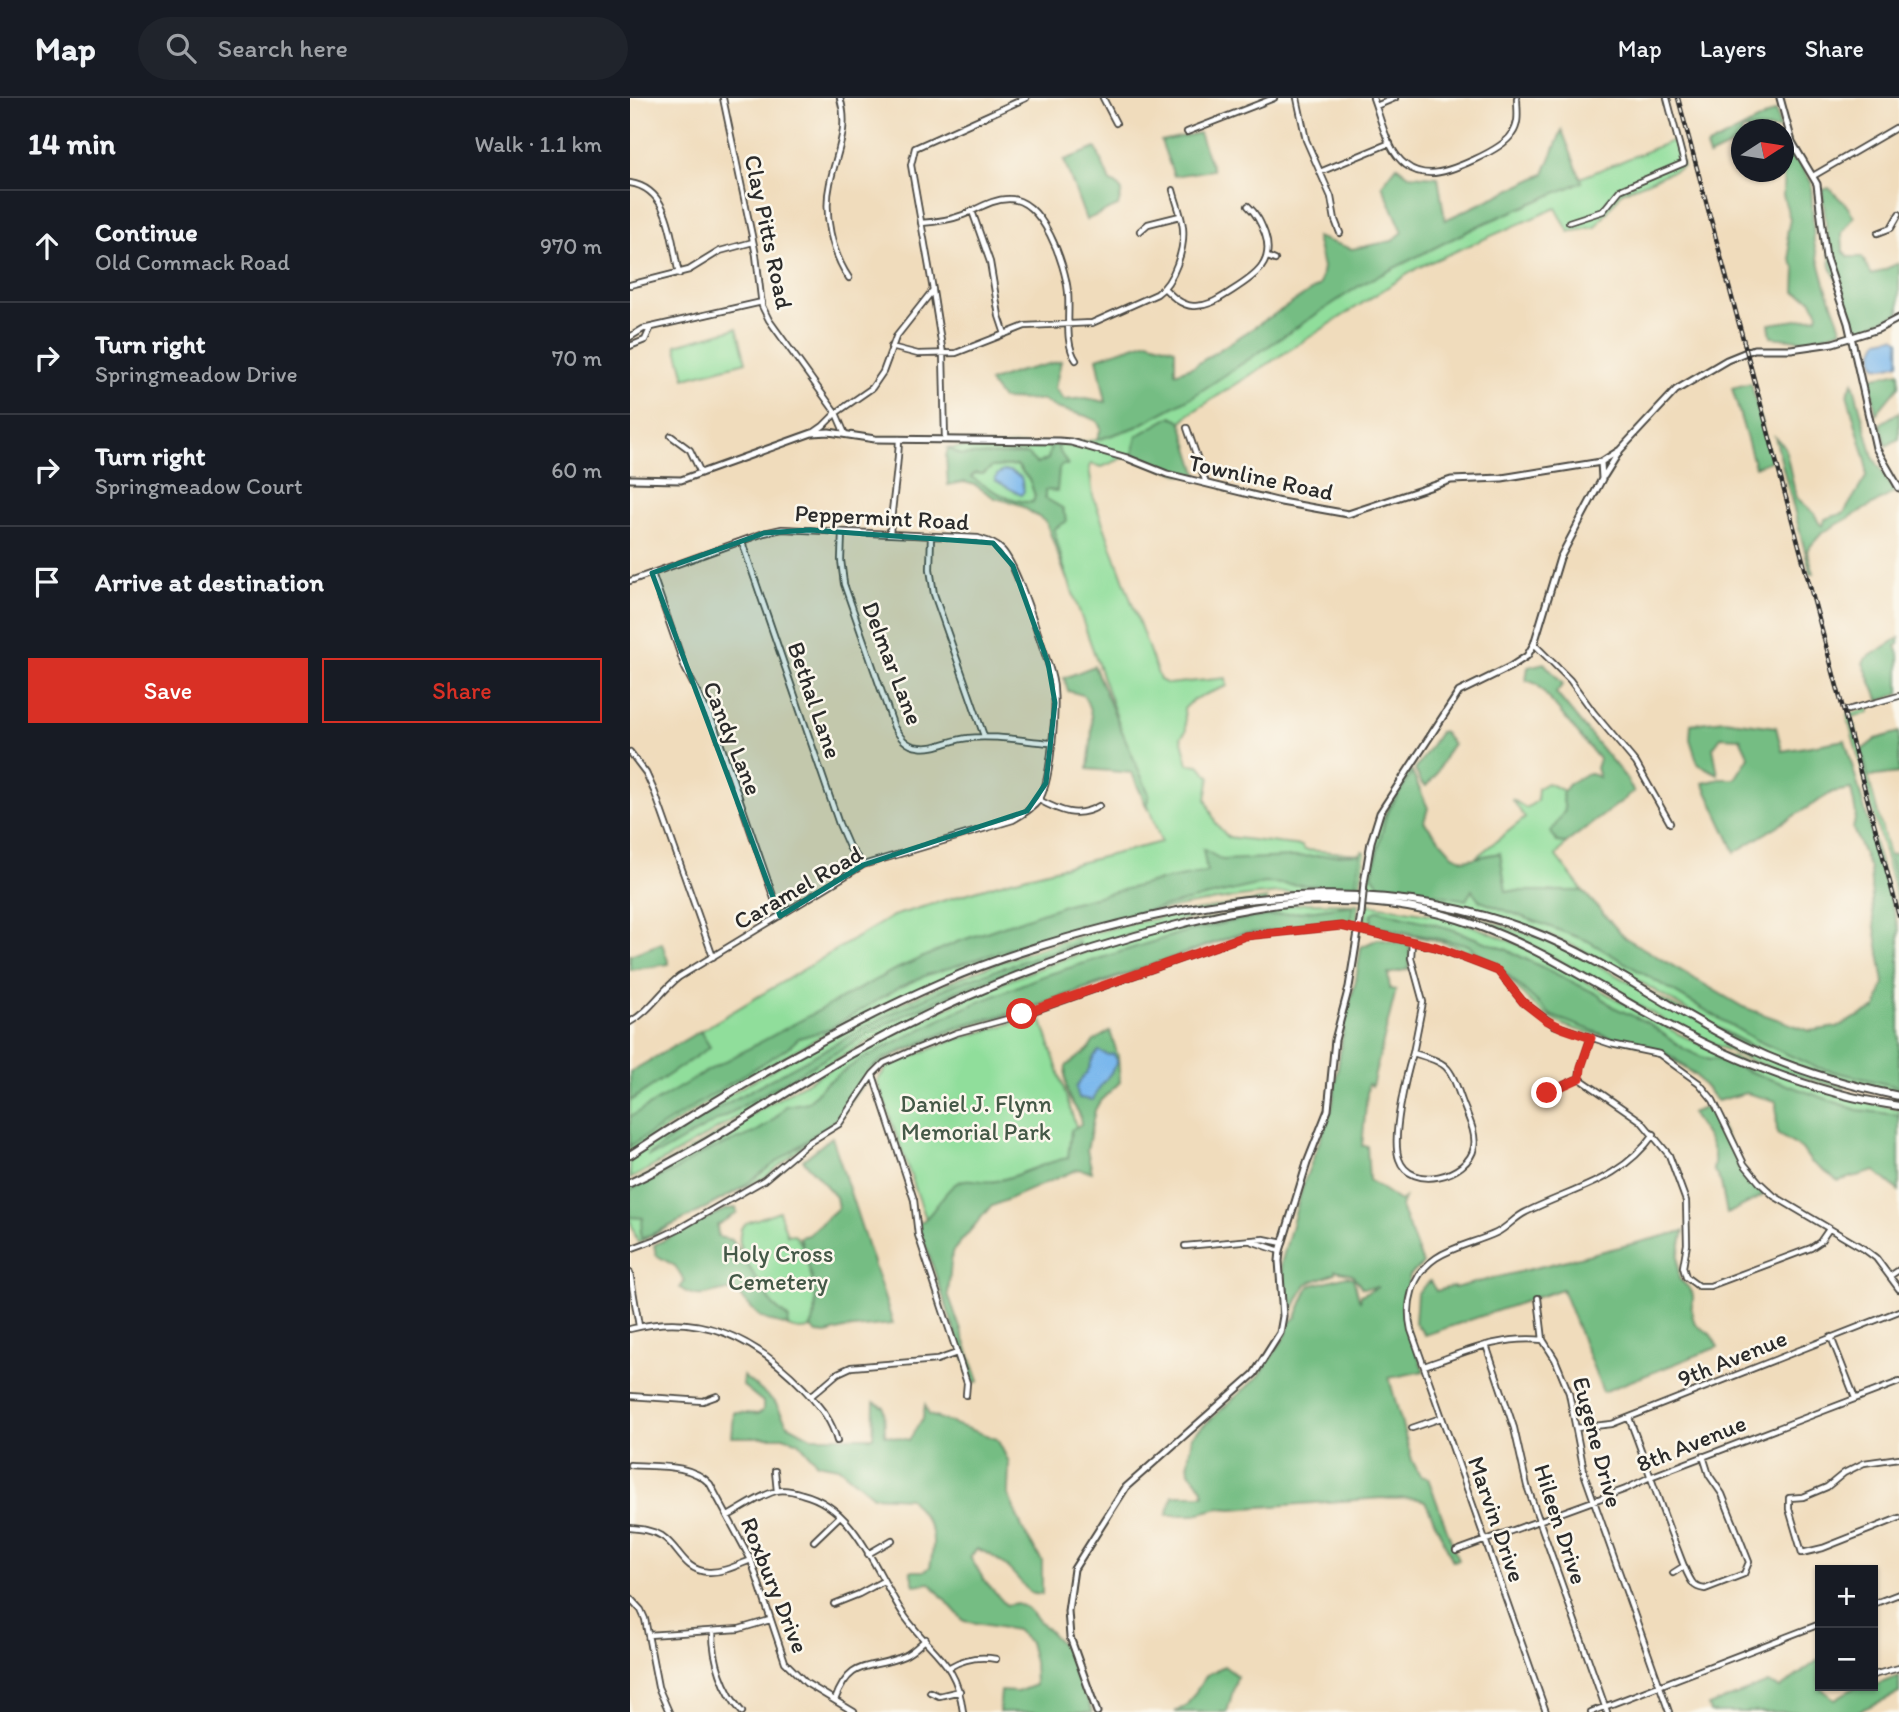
<!DOCTYPE html>
<meta charset="utf-8">
<style>
body{margin:0;font-family:Itim,sans-serif;background:#20242c;color:#f1f3f6}
.controls{position:absolute;right:21px;bottom:21px;display:grid;overflow:hidden;border-radius:0px;box-shadow:0 2px 5px #0004}
.controls button{width:63px;height:63px;display:grid;place-items:center;padding:0;border:0;border-bottom:2px solid #363941;background:#171b24;color:#f1f3f6;font:35px sans-serif}
.compass{position:absolute;left:1101px;top:21px;width:63px;height:63px;border-radius:50%;background:#171b24;box-shadow:0 2px 5px #0004;rotate:78deg}
.stop{position:absolute;width:21px;height:21px;margin:-16px;border:5px solid #d93025;border-radius:50%;background:#fff}
.stop.end{background:#d93025;border-color:#fff;box-shadow:0 2px 7px #0008}
.list{margin:0;padding:0;list-style:none}
h2{display:flex;justify-content:space-between;align-items:center;height:91px;margin:0;padding:0 28px;font-size:30px}
h2 small{font-size:23px;font-weight:400;color:#9ea1a6}
.list li{display:grid;grid-template-columns:46px 1fr auto;gap:21px;align-items:center;box-sizing:border-box;height:112px;padding:0 28px;border-top:2px solid #363941}
.list b{display:block;font-size:26px;white-space:nowrap}
.list p{margin:0;font-size:23px;white-space:nowrap;color:#9ea1a6}
.list em{font-size:23px;font-style:normal;color:#9ea1a6}
.actions{display:flex;gap:14px;padding:21px 28px}
.actions a{flex:1;padding:16px 0;border:2px solid #d93025;border-radius:0px;text-align:center;font-size:24px;color:#d93025}
.actions .main{background:#d93025;color:#fff}
.icon{flex:none;width:38px;height:38px;fill:none;stroke:currentColor;stroke-width:2;stroke-linecap:round;stroke-linejoin:round}
.map{position:relative;flex:none;width:1269px;height:1614px;overflow:hidden}
header{display:flex;align-items:center;gap:42px;box-sizing:border-box;height:98px;padding:0 35px;background:#171b24;border-bottom:2px solid #363941}
header strong{font-size:33px}
nav{display:flex;gap:38px;margin-inline-start:auto;font-size:24px}
.search{width:490px;height:63px;background:#20242c;display:flex;align-items:center;gap:18px;box-sizing:border-box;padding:0 24px;border-radius:38px;color:#9ea1a6;font-size:26px}
main{display:flex}
aside{flex:1;background:#171b24}
.map>svg:first-child{display:block}
</style>
<header>
<strong>Map</strong>
<div class="search"><svg class="icon" aria-label="search" viewBox="0 0 24 24"><circle cx="10" cy="10" r="6"/><path d="M15 15l6 6"/></svg>Search here</div>
<nav><a>Map</a><a>Layers</a><a>Share</a></nav>
</header>
<main>
<aside>
<h2>14 min<small>Walk · 1.1 km</small></h2>
<ul class="list">
<li><svg class="icon" aria-label="ahead" viewBox="0 0 24 24"><path d="M12 20V5M6 11l6-6 6 6"/></svg><div><b>Continue</b><p>Old Commack Road</p></div><em>970 m</em></li>
<li><svg class="icon" aria-label="right" viewBox="0 0 24 24"><path d="M7 20v-9h11M14 6l5 5-5 5"/></svg><div><b>Turn right</b><p>Springmeadow Drive</p></div><em>70 m</em></li>
<li><svg class="icon" aria-label="right" viewBox="0 0 24 24"><path d="M7 20v-9h11M14 6l5 5-5 5"/></svg><div><b>Turn right</b><p>Springmeadow Court</p></div><em>60 m</em></li>
<li><svg class="icon" aria-label="arrive" viewBox="0 0 24 24"><path d="M6 21V4h12l-3 4 3 4H6"/></svg><div><b>Arrive at destination</b></div></li>
</ul>
<div class="actions"><a class="main">Save</a><a>Share</a></div>
</aside>
<div class="map">
<svg width="1269" height="1614" viewBox="0 0 1269 1614">
<rect width="100%" height="100%" fill="#fbf7ec"/>
<filter id="ink" filterUnits="userSpaceOnUse"><feTurbulence type="fractalNoise" baseFrequency=".0143" numOctaves="2"/><feDisplacementMap in="SourceGraphic" scale="14" xChannelSelector="R" yChannelSelector="G"/><feConvolveMatrix kernelMatrix="1 2 1 2 8 2 1 2 1" color-interpolation-filters="sRGB"/></filter>
<filter id="wash" filterUnits="userSpaceOnUse"><feTurbulence type="fractalNoise" baseFrequency=".00686" numOctaves="4" result="noise"/><feDisplacementMap in="SourceGraphic" scale="28" xChannelSelector="R" yChannelSelector="G"/><feGaussianBlur stdDeviation="1.57" result="paint"/><feColorMatrix in="noise" values="0 0 0 0 0 0 0 0 0 0 0 0 0 0 0 0 0 1.4 0 .05"/><feComposite in="paint" operator="in"/></filter>
<g filter="url(#wash)">
<rect width="100%" height="100%" fill="#f0dcbc"/>
<path fill="#90de9b" stroke="#5e8463" stroke-width="2" d="M1044,42L1053,69L992,94L966,129L939,134L926,110L789,169L558,317L551,324L545,321L507,338L503,356L472,369L461,366L459,369L463,398L530,582L538,586L596,580L597,588L564,601L554,611L556,633L551,639L558,666L569,667L580,679L576,701L586,726L598,739L672,748L675,752L731,756L732,753L735,754L729,794C656,790 585,800 514,816C394,844 280,889 173,948C114,981 57,1017 0,1053V975L263,818L378,783L531,744L394,357H331L318,350L430,346L467,342L506,329L638,248L732,186L850,127L951,84L950,80Z
M107,230L116,264L55,280L46,247Z
M387,367L400,383L405,398L403,404C383,406 357,389 340,379L345,375L353,376L362,369Z
M1239,610V615L1222,619L1259,757L1269,796V809L1217,617Z
M779,672L782,674L756,717L751,742L745,758L751,789L799,795L842,792L850,803L958,843L1126,942L1185,969L1269,989V993C1238,988 1206,982 1176,971C1095,942 1027,889 950,851C889,821 823,805 756,796V794L739,793C740,782 739,769 741,756C748,724 762,699 779,672Z
M917,685L934,693L932,696L935,712L927,744L936,745L926,758L953,793H875L870,755L845,760L895,720L882,701L896,710L907,703L908,690Z
M637,801V804C502,828 375,874 253,936C166,980 86,1035 0,1081V1059C42,1033 83,1005 126,981C223,925 326,875 434,843C501,823 568,812 637,801Z
M677,805L728,806L726,826L681,829L608,837L399,912L331,931L271,955L255,963L241,976L207,1021L135,1079L8,1145L0,1122V1087C103,1028 204,965 311,913C424,857 551,820 677,805Z
M738,806L805,817L843,828L890,847L1049,936L1094,957L1240,1005L1269,1011V1017L1227,1012L1115,972L1091,961L1079,962L1069,958L1054,951L1018,925L983,909L967,896L877,852L818,830L748,812L742,816L741,827L838,847L877,876L922,918L977,938L1026,950L1044,960L1066,978C1053,969 1040,959 1025,952C994,939 958,939 928,924C901,911 886,884 864,867C828,841 778,838 736,830L734,828Z
M828,814L912,840L943,854L1157,969L1215,989L1214,992L1122,963L1088,948L1050,931L885,838L828,817Z
M410,917L451,1044L450,1065L298,1126L247,983L258,968L321,943Z
M149,1113L157,1137L164,1136C182,1156 192,1205 181,1230C169,1235 155,1230 146,1220C137,1208 111,1161 110,1146C109,1141 110,1135 111,1130L116,1125Z"/>
<path fill="#74bd83" stroke="#507457" stroke-width="2" fill-rule="evenodd" d="M1146,13L1150,31L1112,32L1111,43L1079,58L1076,49Z
M932,32L952,84L850,127L732,186L562,299L506,329L467,342L471,330L467,323L456,318L426,310L413,302L372,301L359,284L387,274L431,263L425,290L434,302L456,300L476,304L467,260L518,243L545,251V275L564,268L690,187L693,169L686,139L722,151L762,143L773,134L752,87L767,68L779,77L808,79L815,122L914,76Z
M569,35L583,72L544,78L531,43Z
M1154,38L1181,84L1184,145L1196,189L1212,232L1178,243L1141,239L1139,226L1187,219L1188,215L1181,201L1165,194L1166,172L1161,162L1157,136L1160,121L1153,97Z
M466,50L480,84L486,86L492,93L488,108L456,122L434,62Z
M1199,90L1217,108L1224,119L1212,135L1213,153L1219,159H1232L1242,177L1269,165V215L1234,231L1227,228L1201,169L1192,92Z
M1269,274V288L1246,316L1240,280Z
M1223,284L1243,359L1265,394L1192,435L1177,452L1184,475L1181,476L1145,339L1155,349L1166,399L1184,415L1189,425L1193,428L1195,421L1214,415L1236,379V363L1217,296Z
M1121,285L1141,363L1125,369L1102,290Z
M1269,314V341L1256,348L1250,326Z
M542,318L551,324L568,378L548,376L503,356L507,338Z
M430,346L428,351L438,367H432L429,371L427,393L415,392V400L432,410L437,423L424,431L437,482L416,424L388,406L365,400L345,387L334,384L318,387L316,358L318,350L331,357L397,356L407,366L418,361L421,347ZM387,367L400,383L405,398L403,404C381,406 358,390 341,379L345,375L353,376L362,369Z
M1269,540V546L1266,548L1269,557V596L1249,603L1233,565L1235,561Z
M914,565L933,586L926,595L996,680L1004,694L936,745L927,744L921,734L935,712L932,696L940,685L958,675L969,679L966,670L969,661L907,586L896,582L898,569Z
M464,568L519,696L517,710L502,675L458,671C460,646 468,619 453,597L438,593L434,580Z
M1094,622L1146,629L1152,653L1215,642L1269,832V989L1185,969L1126,942L958,843L850,803L842,792L836,802L799,795L751,789L742,777L756,717L782,674L798,710L794,724L823,757L834,762L870,755L876,793H953L994,839L1113,909L1180,933L1207,929L1246,910L1254,885L1243,817L1240,771L1223,731L1226,716L1221,691L1203,694L1105,754L1073,685L1090,681H1105L1119,659L1110,640L1091,639L1083,650L1088,676L1068,666L1060,641L1061,626Z
M810,634H813L823,646C812,658 809,678 796,688L792,686L785,672Z
M1269,634V675L1238,679L1232,652L1246,641Z
M573,751L592,762L731,756L725,790L635,785L450,828L297,877L270,889L197,932L169,940L159,949L0,1048V1019L77,973L262,873L327,844L440,805L528,783L577,774Z
M1269,756V796L1259,757Z
M723,807L721,824L609,836L390,913L332,927L253,961L241,971L205,1022L108,1092L59,1119L11,1141L10,1136L13,1120L0,1119V1093C12,1084 26,1081 40,1075C53,1069 64,1058 77,1053C111,1039 132,1038 156,1008L178,1004L195,986L230,962L325,914L410,879L551,835L608,822Z
M748,812L818,830L877,852L967,896L983,909L1018,925L1054,951L1069,958L1079,962L1091,961L1115,972L1227,1012L1269,1017V1093L1245,1073L1208,1083L1181,1064L1172,1051L1147,1036L1146,1003L1116,995L1087,1003L1066,978L1044,960L1026,950L977,938L922,918L877,876L838,847L741,827L742,816Z
M748,841L780,847L779,871L758,876L760,891L766,892L742,988L738,986L732,1048H737L739,1082L770,1103L774,1100L771,1109L793,1166L780,1177L774,1201L776,1229L794,1273L759,1280L782,1362L790,1378L798,1380L828,1462L823,1463L795,1403C781,1397 768,1403 753,1400L602,1411L589,1410L562,1417H537L543,1397H574L572,1389L559,1374L558,1363L562,1338L629,1278L656,1237L660,1224L666,1219L679,1188L717,1178L723,1180L730,1204L731,1197L748,1189L732,1190L722,1176L705,1172V1175L676,1186L663,1212L658,1217L651,1166L673,1087L702,1010L714,927L726,882L731,849Z
M448,844L450,847L332,891L258,925L32,1054L17,1058L70,1020L260,916L325,886Z
M32,845L39,866L0,872V857Z
M70,933L80,949L0,1003V974Z
M480,933L488,958L490,984L470,1003L465,1012L457,1052L462,1074L448,1071L360,1109L322,1154L318,1196L349,1283L343,1285L288,1126C303,1118 310,1098 324,1087C338,1076 351,1086 366,1083C391,1078 413,1064 438,1060L441,1032L451,1026C450,1010 443,1010 439,999C435,989 435,977 436,968L458,952L464,943Z
M1077,1009L1082,1011L1111,1070L1134,1097L1097,1116L1091,1085L1083,1071C1089,1048 1072,1034 1061,1015Z
M202,1039L263,1226L214,1231L196,1236L187,1235L181,1230C194,1199 177,1170 170,1139L178,1137L208,1110L206,1099L173,1062Z
M106,1110L107,1115L87,1127L88,1139L102,1142L143,1207L159,1221L158,1228C149,1226 139,1224 131,1219C121,1213 114,1197 103,1194C86,1188 73,1207 50,1190L55,1183L45,1168L26,1157L24,1147L96,1111Z
M1054,1133L1048,1159L1049,1181C1075,1202 1056,1201 1063,1220C1066,1229 1072,1230 1079,1235C1083,1239 1085,1244 1088,1249L973,1294L932,1191L795,1237L785,1225L787,1195L800,1183L806,1193L824,1188V1190Z
M113,1278L145,1304L157,1326L181,1339H243L244,1304L254,1309L255,1337L279,1342L293,1320L295,1307L299,1317L367,1341L379,1364L378,1396L393,1432L412,1463V1496L399,1494C384,1475 370,1459 347,1451L340,1459L356,1485L376,1507L387,1505L397,1510L437,1552L463,1614H369L371,1593L387,1594L405,1587L404,1564L399,1544L386,1532L334,1523L300,1485L284,1487L280,1473H294L300,1469C308,1430 301,1428 279,1400L243,1398L208,1369L187,1365L169,1344L156,1339H102L104,1314L128,1316L133,1312V1304L112,1287Z
M1190,1561C1190,1581 1183,1588 1205,1601L1227,1588H1243L1269,1578V1595L1227,1614H1080L1078,1608L1138,1585L1150,1590Z
M594,1568L607,1578L597,1614H545L556,1608L577,1577Z"/>
<path fill="#7ab8ed" stroke="#52728c" stroke-width="2" d="M1264,239L1269,242V265L1255,269L1246,268C1240,260 1244,250 1249,242Z
M373,373H380L391,379L394,393L391,397L365,382L367,377Z
M469,953L478,957L484,956L487,964C480,980 469,985 463,1002L449,1000L446,990C449,984 452,980 457,974C463,966 459,961 469,953Z"/>
</g>
<g filter="url(#ink)">
<g fill="none" stroke-linecap="round" stroke-linejoin="round">
<defs>
<path id="minor" d="M93,0L126,157L132,208L139,222L206,315L215,336
M210,0C220,32 206,55 200,85C193,116 202,155 219,180
M473,0L486,25
M667,0L676,42L701,99L705,122L710,135
M743,0C751,21 757,53 776,67C782,72 792,75 801,75C819,75 872,52 882,36C890,25 887,13 887,0
M746,8L765,0
M557,34L644,0
M690,74L760,45
M1183,78L1269,28
M0,85C41,91 41,143 49,176
M342,113L360,164L369,218L375,236
M939,124L973,113L990,92L1054,65L1037,0
M291,125C305,124 320,122 333,117C348,111 362,101 379,101C413,101 435,166 438,194C440,216 434,245 446,262
M510,133L518,126L550,118
M1248,135L1261,130L1269,116
M638,159L645,162
M0,187L59,172L90,153L123,144
M535,191C543,199 551,207 563,208C579,209 590,200 603,192C625,178 645,165 635,136C631,125 627,116 618,108
M303,193L313,256L315,342
M0,239L13,231L132,204
M0,248L15,242L20,231
M261,249L288,256L326,255L395,228L462,225L527,196C544,184 555,151 553,130C552,118 546,104 543,92
M557,330L576,385
M183,335L193,328L206,315L242,290L253,274L266,239L303,192L281,67L285,50L396,0
M41,338L60,352L71,375
M212,434L211,462L214,486L264,629C270,639 276,648 289,649C305,652 322,641 338,640C365,637 394,643 421,645
M260,436C262,404 268,374 269,341
M301,438L300,471L304,496L354,638
M112,444L209,726L219,749L233,767
M22,475L55,570L84,627L150,818
M0,483L134,435L152,431L348,440C357,443 365,445 372,452C388,469 409,540 418,565C421,574 424,583 424,592C426,614 421,685 409,702C403,710 392,717 383,722L233,767L49,879C31,893 20,913 0,924
M904,546L940,582L964,615L1006,665L1040,725
M1218,612L1269,598
M0,654L16,675L25,695L83,859
M409,702C430,713 447,721 469,708
M782,844L781,860L793,904L783,955
M961,939L951,969L949,980L1011,1023L1039,1057L1056,1103L1057,1146L1053,1169L1056,1179L1068,1188H1080L1181,1150L1190,1144L1199,1131
M783,955C820,966 819,967 832,1003C837,1017 847,1035 844,1049C839,1079 780,1094 769,1061C761,1039 776,978 783,955Z
M243,977L284,1102L288,1137L337,1285L336,1297
M917,995L949,980
M621,1143L650,1153
M555,1148L634,1141L653,1145
M0,1151L27,1141L50,1130L134,1082L178,1045L209,1026L243,976L254,965L281,953L326,935L392,917L615,838L711,828L805,849L868,873L893,904L924,927L981,946L1029,956L1069,985L1083,1002L1114,1066L1129,1084L1144,1098L1234,1151L1246,1160L1269,1191
M0,1175L9,1228
M1260,1178L1269,1172
M908,1200L913,1242
M0,1231C70,1212 126,1241 173,1290C189,1308 201,1320 207,1343
M1201,1239L1225,1300
M856,1247L884,1330L897,1388L977,1614
M794,1268C833,1255 871,1237 913,1242L925,1261L939,1295L955,1378L1039,1614
M0,1298L73,1303L87,1298
M181,1298L208,1275L221,1269L307,1262L327,1255
M999,1320C1015,1361 1028,1402 1044,1443C1050,1456 1054,1472 1062,1484C1065,1489 1069,1490 1075,1491L1114,1476L1119,1464L1092,1396L1079,1377L1073,1358
M782,1330L811,1320
M946,1330L982,1326L1269,1213
M1269,1360L1234,1365L1214,1375L1197,1389L1173,1399L1159,1400V1411L1172,1455L1193,1450L1269,1420
M0,1367C27,1369 60,1365 80,1386L121,1462L155,1564L176,1585L224,1614
M145,1373L147,1393
M98,1418C113,1410 129,1398 146,1393C155,1391 163,1393 172,1396C228,1410 246,1477 276,1520C302,1556 327,1563 333,1614
M0,1430C11,1431 22,1432 32,1438C50,1450 53,1472 78,1474C92,1475 108,1467 121,1462
M184,1443L210,1418
M826,1453L996,1391L1020,1379L1269,1284
M238,1456L262,1442
M1043,1475L1054,1468
M0,1500L11,1512L15,1521L28,1589L39,1614
M204,1506L229,1496L253,1483
M1243,1506L1269,1496
M83,1534C83,1562 93,1593 112,1614
M18,1537L109,1531L140,1522
M320,1569C335,1560 349,1558 366,1561
M1243,1577L1269,1570
M300,1594L309,1598L330,1593
M205,1602C221,1559 239,1573 274,1558C283,1554 289,1547 296,1541
M916,1614L781,1232C775,1206 782,1176 806,1160C824,1148 847,1144 866,1135C877,1130 885,1119 896,1114C944,1090 991,1083 1024,1036
M961,1614L1190,1526"/>
<path id="major" d="M1150,0L1162,44L1187,86L1196,160L1218,225L1246,350L1269,390
M974,378L989,354
M0,381L51,382L182,335L199,334L245,341L429,343L441,344L497,360L537,376L651,404L718,416L821,382L872,380L971,364L990,352L1046,292L1097,262L1124,251H1161L1203,245L1248,231L1269,220
M734,785L741,744L750,715L829,594L880,569L897,558L904,546L930,460L972,381L971,364
M467,1614L440,1539L438,1513L444,1471L496,1389L624,1276L650,1235L653,1218L649,1163L650,1153L677,1065L698,1012L705,942L719,889L731,816"/>
<path id="highway" d="M0,1057C100,992 203,932 312,884C373,857 437,839 502,823C636,790 769,784 901,833C979,863 1044,915 1119,950C1167,973 1217,987 1269,998
M0,1085C77,1049 147,998 221,956C324,899 433,855 547,827C597,814 646,803 697,803C747,802 799,810 846,827C907,849 961,884 1018,916C1095,959 1181,995 1269,1008"/>
</defs>
<use href="#minor" stroke="#494641" stroke-width="8"/>
<use href="#major" stroke="#494641" stroke-width="9"/>
<use href="#highway" stroke="#494641" stroke-width="10"/>
<use href="#minor" stroke="#fff" stroke-width="4.5"/>
<use href="#major" stroke="#fff" stroke-width="5"/>
<use href="#highway" stroke="#fff" stroke-width="6"/>
<defs>
<path id="rail" d="M1048,0L1269,818"/>
</defs>
<use href="#rail" stroke="#2b2b2b" stroke-width="4.5"/>
<use href="#rail" stroke="#fbf7ec" stroke-width="2" stroke-dasharray="5" stroke-linecap="butt"/>
<defs>
<path id="major-bridge" d="M731,816L734,785"/>
</defs>
<use href="#major-bridge" stroke="#494641" stroke-width="9" stroke-linecap="butt"/>
<use href="#major-bridge" stroke="#fff" stroke-width="5"/>
</g>
</g>
<g fill="none" stroke-linecap="round" stroke-linejoin="round" filter="url(#ink)">
<path stroke="#d93025" stroke-width="9" d="M392,916L615,838L711,828L806,849L868,873L893,904L916,922L932,930L961,940L951,969L950,980L917,995"/>
</g>
<path fill="#0f766e" fill-opacity="0.2" stroke="#0f766e" stroke-width="5" stroke-linejoin="round" d="M180,432L363,445L383,468L418,565L425,605L416,685L397,713L233,767L150,818L22,475L134,435Z"/>
<g text-anchor="middle" dominant-baseline="central" stroke-width="5" stroke-linejoin="round" paint-order="stroke">
<g font-size="24" fill="#2b2b2b" stroke="#fbf7ec">
<text transform="translate(139 134) rotate(78)">Clay Pitts Road</text>
<text transform="translate(631 379) rotate(12)">Townline Road</text>
<text transform="translate(252 419) rotate(3)">Peppermint Road</text>
<text transform="translate(263 565) rotate(69)">Delmar Lane</text>
<text transform="translate(185 602) rotate(71)">Bethal Lane</text>
<text transform="translate(103 640) rotate(68)">Candy Lane</text>
<text transform="translate(168 789) rotate(-30)">Caramel Road</text>
<text transform="translate(1102 1260) rotate(-22)">9th Avenue</text>
<text transform="translate(968 1344) rotate(75)">Eugene Drive</text>
<text transform="translate(1061 1345) rotate(-22)">8th Avenue</text>
<text transform="translate(867 1421) rotate(71)">Marvin Drive</text>
<text transform="translate(931 1426) rotate(72)">Hileen Drive</text>
<text transform="translate(145 1487) rotate(68)">Roxbury Drive</text>
</g>
<g font-size="24" fill="#445847" stroke="#fbf7ec">
<text x="346" y="1005">Daniel J. Flynn<tspan x="346" dy="28">Memorial Park</tspan></text>
<text x="148" y="1155">Holy Cross<tspan x="148" dy="28">Cemetery</tspan></text>
</g>
</g>
</svg>
<div class="controls">
<button>+</button>
<button>−</button>
</div>
<svg class="compass" viewBox="-18 -18 36 36"><path d="M0-13l5 13h-10z" fill="#e53935"/><path d="M0 13l5-13h-10z" fill="#9ea1a6"/></svg>
<div class="stop" style="left:392px;top:916px"></div>
<div class="stop end" style="left:917px;top:995px"></div>
</div>
</main>
